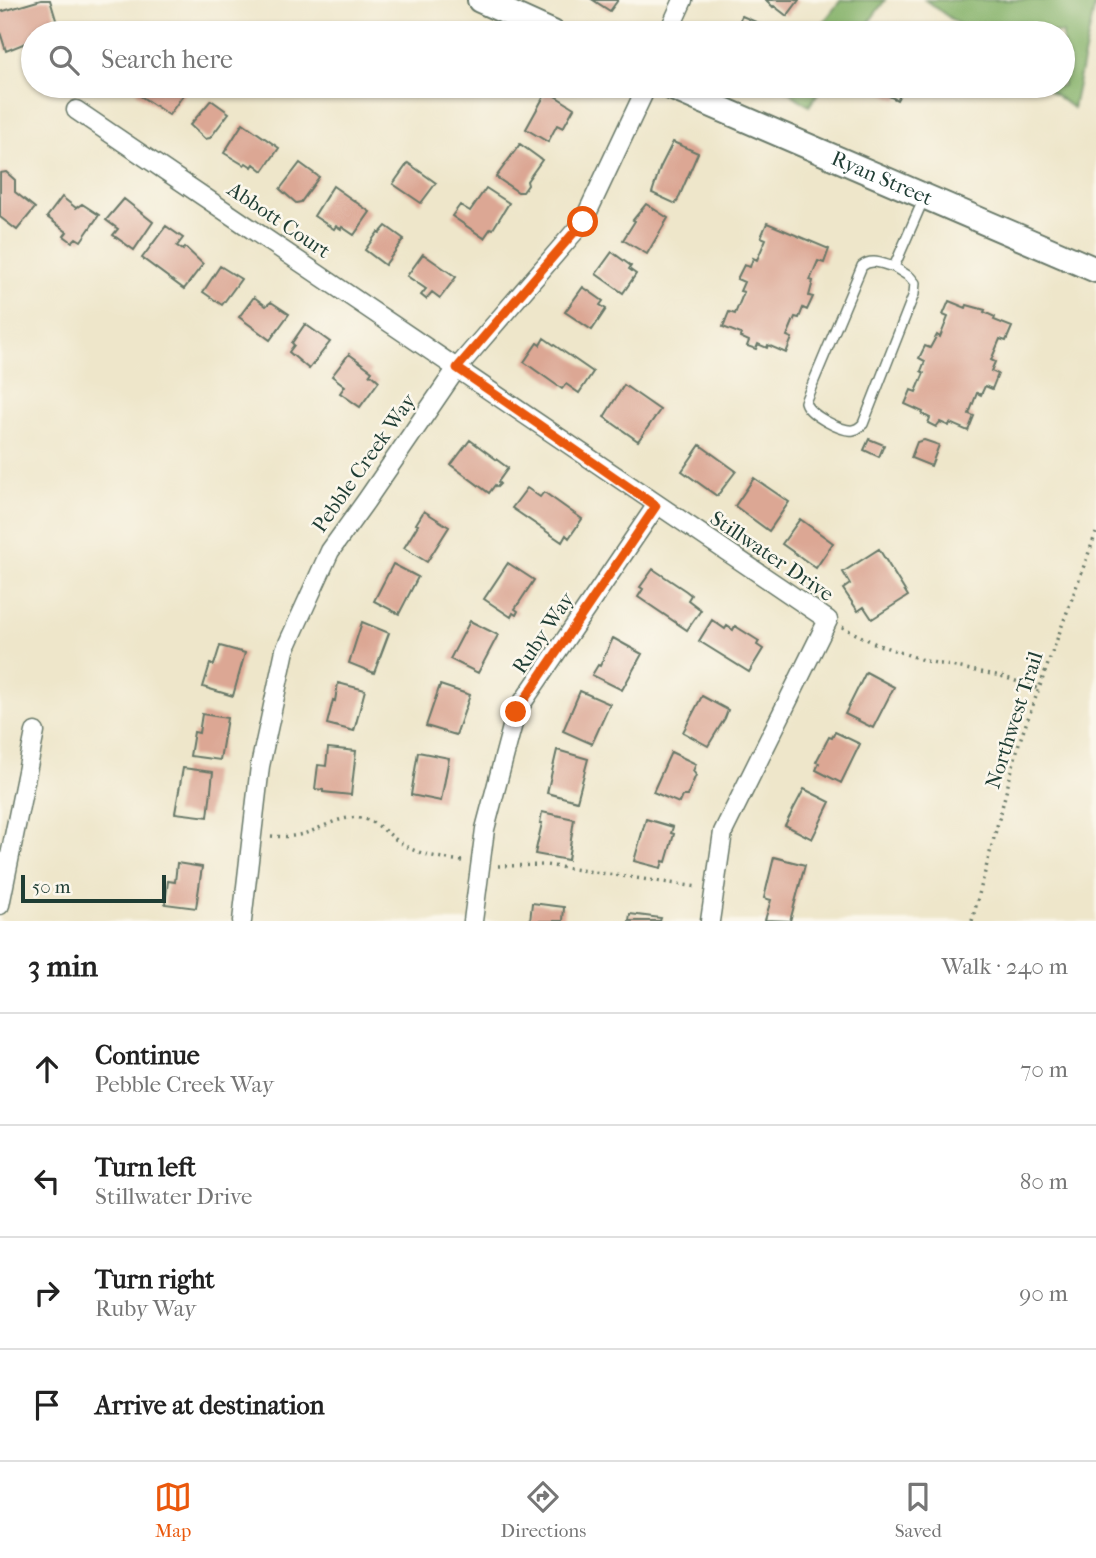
<!DOCTYPE html>
<meta charset="utf-8">
<style>
body{margin:0;font-family:"IM FELL French Canon",serif;background:#f2f2f2;color:#222}
.scale{position:absolute;left:21px;bottom:18px;width:145px;box-sizing:border-box;padding-left:7px;border:4px solid #1f3d34;border-top:0;font-size:19px;line-height:24px;white-space:nowrap;color:#1f3d34;-webkit-text-stroke:5px #fbf7ec;paint-order:stroke}
.stop{position:absolute;width:21px;height:21px;margin:-16px;border:5px solid #ea580c;border-radius:50%;background:#fff}
.stop.end{background:#ea580c;border-color:#fff;box-shadow:0 2px 7px #0008}
.list{margin:0;padding:0;list-style:none}
h2{display:flex;justify-content:space-between;align-items:center;height:91px;margin:0;padding:0 28px;font-size:30px}
h2 small{font-size:23px;font-weight:400;color:#767676}
.list li{display:grid;grid-template-columns:46px 1fr auto;gap:21px;align-items:center;box-sizing:border-box;height:112px;padding:0 28px;border-top:2px solid #e0e0e0}
.list b{display:block;font-size:26px;white-space:nowrap}
.list p{margin:0;font-size:23px;white-space:nowrap;color:#767676}
.list em{font-size:23px;font-style:normal;color:#767676}
.icon{flex:none;width:38px;height:38px;fill:none;stroke:currentColor;stroke-width:2;stroke-linecap:round;stroke-linejoin:round}
.map{position:relative;flex:none;width:1096px;height:921px;overflow:hidden}
.search{position:absolute;background:#fff;box-shadow:0 2px 5px #0004;left:21px;right:21px;top:21px;height:77px;display:flex;align-items:center;gap:18px;box-sizing:border-box;padding:0 24px;border-radius:38px;color:#767676;font-size:26px}
.sheet{height:539px;background:#fff}
nav{display:flex;justify-content:space-around;align-items:center;box-sizing:border-box;height:98px;border-top:2px solid #e0e0e0;background:#fff;font-size:19px;color:#767676}
nav a{display:grid;justify-items:center;gap:4px}
nav .on{color:#ea580c}
.map>svg:first-child{display:block}
</style>
<div class="map">
<svg width="1096" height="921" viewBox="0 0 1096 921">
<rect width="100%" height="100%" fill="#fbf7ec"/>
<filter id="ink" filterUnits="userSpaceOnUse"><feTurbulence type="fractalNoise" baseFrequency=".0143" numOctaves="2"/><feDisplacementMap in="SourceGraphic" scale="14" xChannelSelector="R" yChannelSelector="G"/><feConvolveMatrix kernelMatrix="1 2 1 2 8 2 1 2 1" color-interpolation-filters="sRGB"/></filter>
<filter id="wash" filterUnits="userSpaceOnUse"><feTurbulence type="fractalNoise" baseFrequency=".00686" numOctaves="4" result="noise"/><feDisplacementMap in="SourceGraphic" scale="28" xChannelSelector="R" yChannelSelector="G"/><feGaussianBlur stdDeviation="1.57" result="paint"/><feColorMatrix in="noise" values="0 0 0 0 0 0 0 0 0 0 0 0 0 0 0 0 0 1.4 0 .05"/><feComposite in="paint" operator="in"/></filter>
<g filter="url(#wash)">
<rect width="100%" height="100%" fill="#eee6ca"/>
<path fill="#87b36c" stroke="#537850" stroke-width="2" d="M841,0H885L861,33H815Z
M925,0H1096L1073,108L1043,86H1063V33H971Z
M780,86H823L809,106Z"/>
<g id="blocks">
<path fill="#dca794" d="M41,0H50L60,33H33V40L6,51L0,32V12Z
M593,0H618L610,11Z
M766,0H799L787,16L774,6L773,7Z
M742,16L770,28L768,33H733Z
M142,86H188L189,87L169,115L136,93Z
M869,86H905L897,100Z
M547,91L574,108L563,128L557,125L548,142L526,129Z
M211,100L229,113L210,138L205,139L190,125Z
M243,123L279,148L263,171L254,164L252,167L246,163L244,165L224,153Z
M673,142L698,153L676,204L652,193L660,168Z
M520,144L542,160L527,181L528,185L523,192H518L496,177Z
M300,163L319,177L301,202L296,203L280,189Z
M408,163L436,183L421,203L393,184Z
M6,172L15,180V192L35,208L17,230L0,217V173Z
M333,186L370,212L354,235L342,227L341,229L336,226L334,229L314,216Z
M486,188L509,203L493,229L491,228L484,238L452,216L460,205L470,211Z
M62,197L76,208L82,204L99,215L81,241L76,238L72,242L64,236L67,232L47,217Z
M124,199L153,222L134,250L113,235L118,229L106,220Z
M646,204L668,218L647,254L623,240L635,221L633,220Z
M767,223L829,249L824,263L818,261L810,280L813,281L809,296L813,297L807,310L803,308L799,318L795,317L787,336L792,338L786,353L768,345L767,348L758,344L756,349L747,346L749,341L740,337L741,334L723,327L729,312L735,314L744,292L740,291L744,282L737,279L744,265L750,267L753,258L757,260L766,239L761,237Z
M166,226L183,238L177,246L183,250L185,247L203,264L184,289L142,258Z
M386,226L404,239L385,265L365,250L378,232L380,233Z
M612,252L631,266L629,269L636,274L623,293L596,274Z
M423,254L456,277L440,298L432,292L426,299L421,295L426,289L407,276Z
M220,266L241,279L222,305L203,292Z
M583,287L603,301L600,305L606,309L592,330L565,312Z
M254,297L266,306L271,302L289,314L270,340L239,317Z
M949,301L966,308L967,305L985,310L984,312L995,317L994,320L1012,327L1006,341L1000,339L991,360L995,362L991,371L998,374L992,389L985,386L981,395L977,393L969,414L974,416L968,431L950,423L949,426L940,422L936,427L928,423L930,418L922,414L923,412L905,404L911,390L916,392L924,373L921,371L925,361L919,358L925,346L930,348L937,335L940,337L948,317L943,315Z
M305,324L330,342L309,369L289,352L294,345L292,343Z
M544,338L593,372L579,393L566,384L562,389L524,362L537,343L540,345Z
M349,354L372,371L369,375L371,374L379,381L360,407L340,393L345,386L332,376Z
M624,385L660,410L638,441L604,417Z
M869,439L884,445L879,457L864,450Z
M470,440L508,468L498,482L500,484L497,487L495,485L489,493L451,465Z
M924,440L939,445L931,466L911,458L917,442Z
M700,445L736,471L717,496L682,471Z
M754,478L789,502L769,531L735,506Z
M527,488L540,497L544,492L582,519L569,538L566,535L562,542L512,508Z
M424,511L449,527L427,562L404,548L418,525L416,524Z
M800,519L833,543L816,568L782,544Z
M879,549L908,596L872,619L864,607L858,611L843,589L850,584L843,572Z
M508,563L534,580L515,609L518,611L516,615L513,613L511,617L484,599Z
M393,564L418,577L399,614L374,601Z
M653,569L686,591L691,595L688,600L701,610L687,630L638,597L643,589L640,587Z
M712,620L725,629L727,626L733,630L735,626L759,641L757,645L763,649L749,672L699,641Z
M470,621L498,635L478,673L450,659Z
M362,622L389,633L374,673L349,663Z
M613,638L642,654L622,690L592,675L598,665L600,666Z
M220,646L245,653L233,696L203,687L210,664L214,665Z
M866,672L894,687L873,728L845,714Z
M338,683L365,690L354,731L327,724L333,700L335,701Z
M440,685L470,695L456,735L426,726Z
M580,691L610,704L592,744L563,731Z
M702,696L728,710L725,718L708,746L683,732Z
M202,714L227,718L220,760L190,756L194,732L199,733Z
M835,732L860,744L841,783L816,770L819,763L816,762L829,737L832,738Z
M328,748L356,751L351,795L323,792V790L315,789L318,765L326,766Z
M557,750L588,759L577,801L547,793Z
M418,752L449,758L441,801L411,795Z
M671,752L696,764L693,771L696,775L687,796H682L679,803L653,792Z
M183,768L213,772L208,817L175,813Z
M804,789L830,802L812,839L785,825Z
M542,812L574,819L568,860L535,854L542,823H540Z
M646,819L673,827L671,833L674,834L666,862L663,861L661,868L634,861Z
M774,857L805,865L790,921L765,920L771,900L764,898Z
M177,863L202,867L196,908L165,904L168,881L175,882Z
M532,903L564,907L563,921H530Z
M630,914L661,918L660,921H629Z"/>
</g>
</g>
<g filter="url(#ink)">
<use href="#blocks" fill-opacity="0" stroke="#677868" stroke-width="2"/>
<g fill="none" stroke-linecap="round" stroke-linejoin="round">
<defs>
<path id="lane" d="M894,267C882,264 872,258 862,266L805,402C808,414 842,432 853,430C859,429 859,427 863,424L914,294L915,283L910,277L894,267L924,198"/>
<path id="street" d="M668,33L683,0
M76,110L828,620L723,832L710,921
M0,905L35,732
M242,921L260,766L285,650L330,551L366,501L457,368L583,222L647,86
M473,921L485,829L516,712L656,506"/>
<g id="secondary">
<path d="M480,0L553,33"/>
<path id="s1" d="M668,86L1096,270"/>
</g>
</defs>
<use href="#lane" stroke="#677868" stroke-width="12"/>
<use href="#street" stroke="#677868" stroke-width="21"/>
<use href="#secondary" stroke="#677868" stroke-width="28"/>
<path stroke="#677868" stroke-width="3.5" stroke-dasharray="2 5" stroke-linecap="butt" d="M842,627L876,644L926,661L1001,676L1039,689
M271,836C282,837 292,837 303,834C324,828 342,813 365,819C379,823 392,838 405,846C424,856 442,858 462,861
M498,866L546,865L698,887
M972,921L1019,743L1096,533"/>
<use href="#lane" stroke="#fff" stroke-width="9"/>
<use href="#street" stroke="#fff" stroke-width="18"/>
<use href="#secondary" stroke="#fff" stroke-width="24"/>
</g>
</g>
<g fill="none" stroke-linecap="round" stroke-linejoin="round" filter="url(#ink)">
<path stroke="#ea580c" stroke-width="9" d="M516,712L656,506L457,368L583,222"/>
</g>
<g text-anchor="middle" dominant-baseline="central" stroke-width="5" stroke-linejoin="round" paint-order="stroke">
<g font-size="21" fill="#1f3d34" stroke="#fbf7ec">
<text stroke="none"><textPath href="#s1" startOffset="233">Ryan Street</textPath></text>
<text transform="translate(279 220) rotate(34)">Abbott Court</text>
<text transform="translate(364 463) rotate(-55)">Pebble Creek Way</text>
<text transform="translate(772 556) rotate(34)">Stillwater Drive</text>
<text transform="translate(543 633) rotate(-56)">Ruby Way</text>
<text transform="translate(1014 720) rotate(-72)">Northwest Trail</text>
</g>
</g>
</svg>
<div class="scale">50 m</div>
<div class="stop" style="left:583px;top:222px"></div>
<div class="stop end" style="left:516px;top:712px"></div>
<div class="search"><svg class="icon" aria-label="search" viewBox="0 0 24 24"><circle cx="10" cy="10" r="6"/><path d="M15 15l6 6"/></svg>Search here</div>
</div>
<section class="sheet">
<h2>3 min<small>Walk · 240 m</small></h2>
<ul class="list">
<li><svg class="icon" aria-label="ahead" viewBox="0 0 24 24"><path d="M12 20V5M6 11l6-6 6 6"/></svg><div><b>Continue</b><p>Pebble Creek Way</p></div><em>70 m</em></li>
<li><svg class="icon" aria-label="left" viewBox="0 0 24 24"><path d="M17 20v-9H6M10 6l-5 5 5 5"/></svg><div><b>Turn left</b><p>Stillwater Drive</p></div><em>80 m</em></li>
<li><svg class="icon" aria-label="right" viewBox="0 0 24 24"><path d="M7 20v-9h11M14 6l5 5-5 5"/></svg><div><b>Turn right</b><p>Ruby Way</p></div><em>90 m</em></li>
<li><svg class="icon" aria-label="arrive" viewBox="0 0 24 24"><path d="M6 21V4h12l-3 4 3 4H6"/></svg><div><b>Arrive at destination</b></div></li>
</ul>
</section>
<nav>
<a class="on"><svg class="icon" aria-label="map" viewBox="0 0 24 24"><path d="M3 6l6-2 6 2 6-2v14l-6 2-6-2-6 2zM9 4v14M15 6v14"/></svg>Map</a>
<a><svg class="icon" aria-label="directions" viewBox="0 0 24 24"><path d="M12 3l9 9-9 9-9-9zM9 14v-3h6M13 9l2 2-2 2"/></svg>Directions</a>
<a><svg class="icon" aria-label="saved" viewBox="0 0 24 24"><path d="M7 4h10v16l-5-4-5 4z"/></svg>Saved</a>
</nav>
